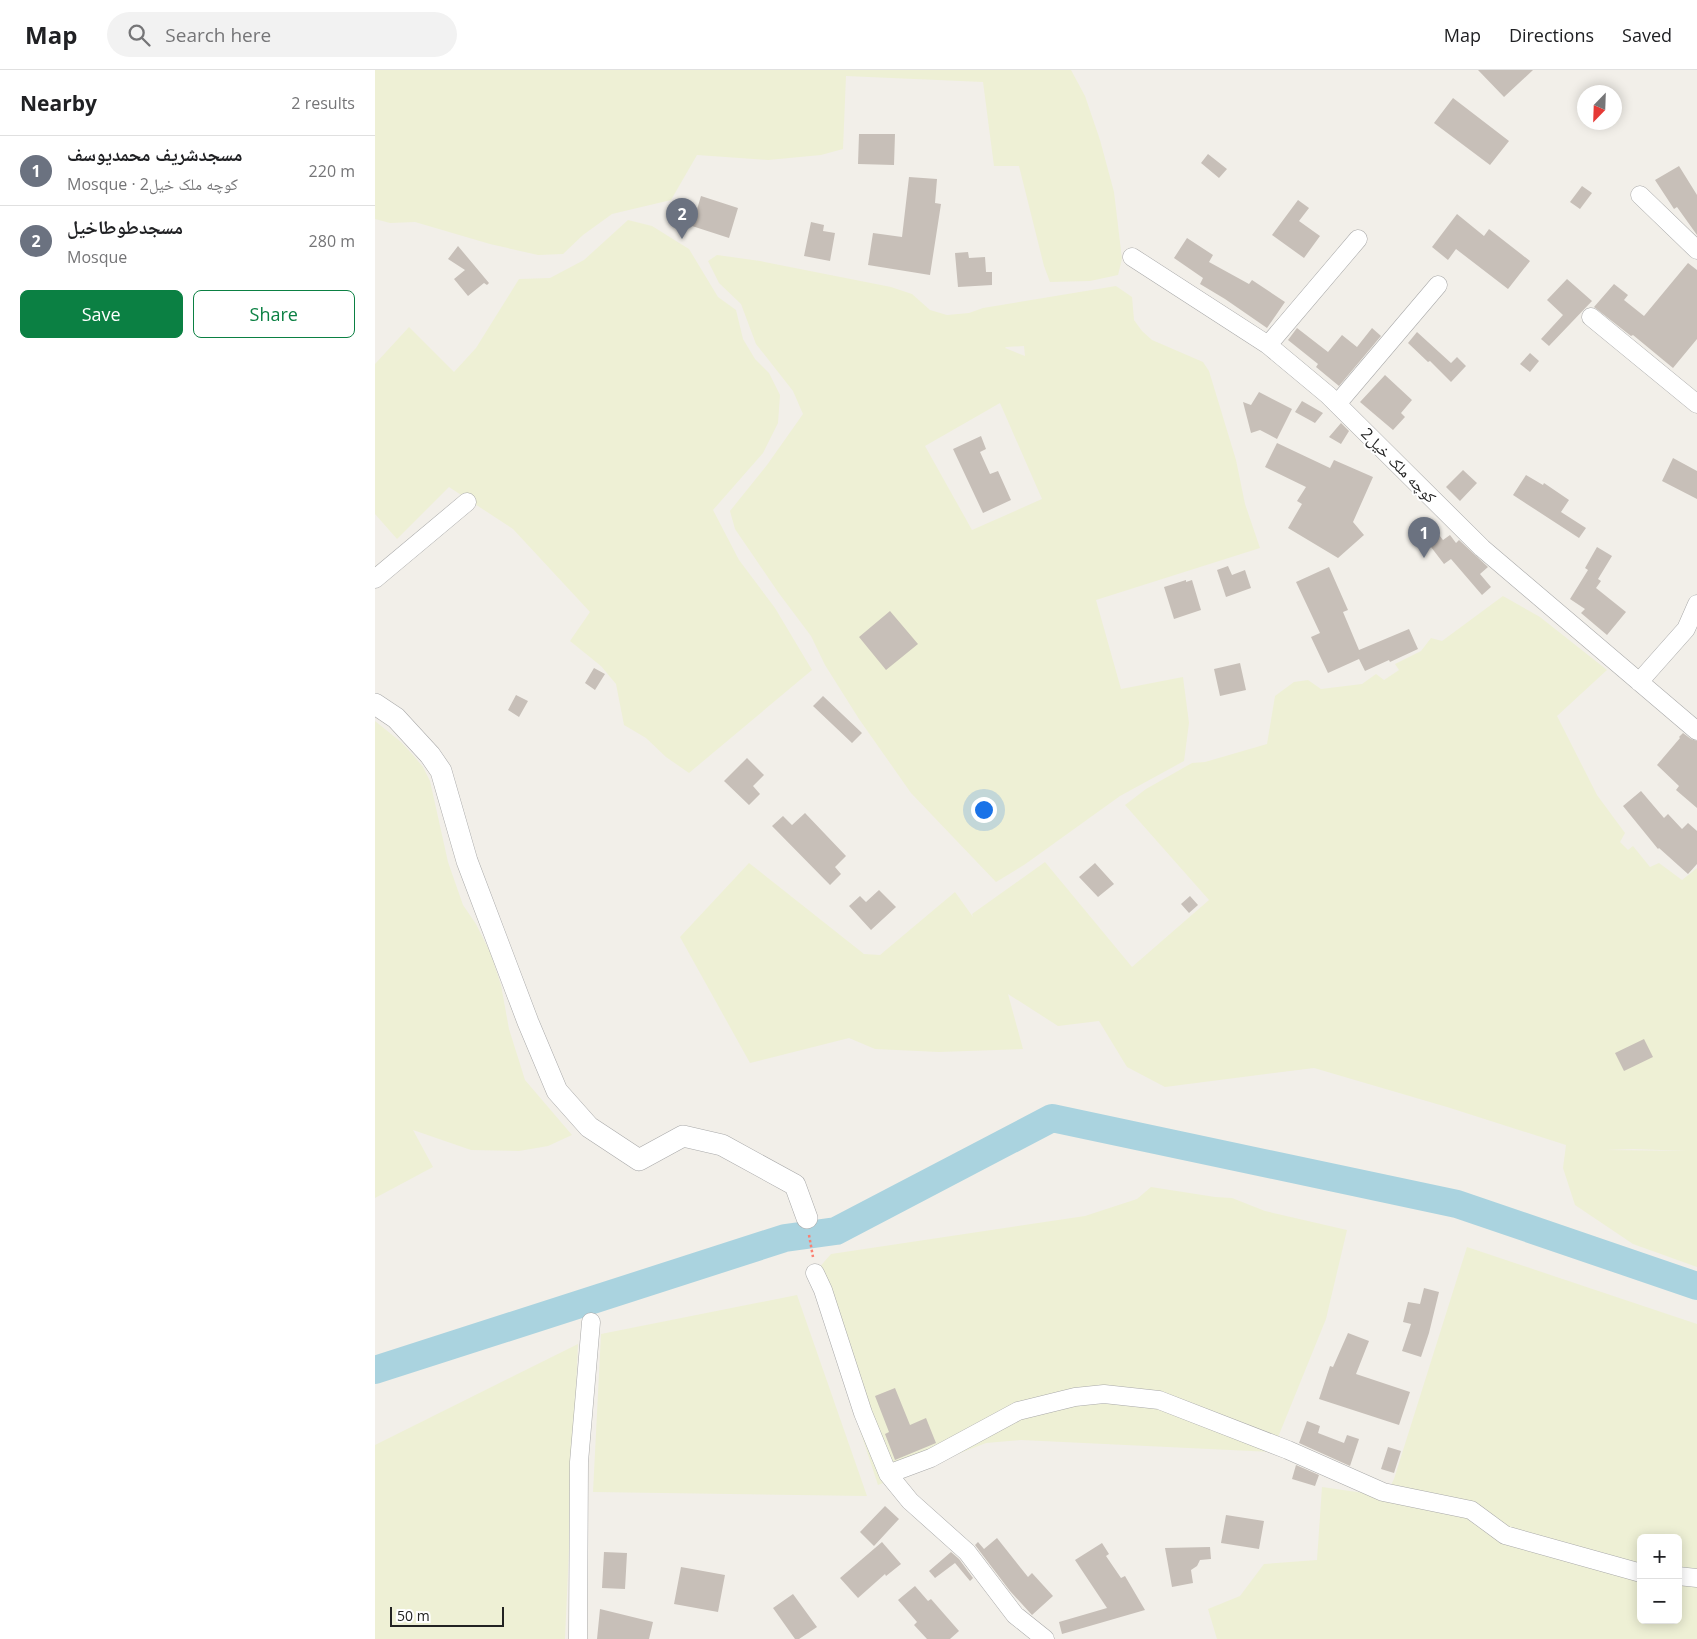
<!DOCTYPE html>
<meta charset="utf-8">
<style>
body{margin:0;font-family:"Open Sans","Noto Naskh Arabic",sans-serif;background:#f2f2f2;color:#202124}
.controls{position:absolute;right:15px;bottom:15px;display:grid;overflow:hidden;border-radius:8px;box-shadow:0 2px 12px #0003}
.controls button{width:45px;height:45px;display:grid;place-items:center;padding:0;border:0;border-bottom:1px solid #e0e0e0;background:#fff;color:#202124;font:25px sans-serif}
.compass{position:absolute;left:1202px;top:15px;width:45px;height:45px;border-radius:50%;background:#fff;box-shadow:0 2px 12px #0003;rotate:203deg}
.scale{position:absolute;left:15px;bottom:12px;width:114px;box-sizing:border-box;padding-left:5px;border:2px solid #222;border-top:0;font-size:14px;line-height:18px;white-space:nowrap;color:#222;-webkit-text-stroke:4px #fff;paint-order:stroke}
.you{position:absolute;left:608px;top:739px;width:18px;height:18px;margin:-12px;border:4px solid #fff;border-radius:50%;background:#1a73e8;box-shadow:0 0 0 8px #1a73e833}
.badge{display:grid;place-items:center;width:32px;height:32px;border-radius:50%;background:#0b8043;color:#fff;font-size:16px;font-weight:700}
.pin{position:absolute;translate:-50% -41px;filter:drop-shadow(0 1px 2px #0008)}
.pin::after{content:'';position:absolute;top:26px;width:18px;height:15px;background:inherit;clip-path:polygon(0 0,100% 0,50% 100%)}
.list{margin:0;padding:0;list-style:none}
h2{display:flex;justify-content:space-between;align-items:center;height:65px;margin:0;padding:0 20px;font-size:21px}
h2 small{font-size:16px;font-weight:400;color:#757577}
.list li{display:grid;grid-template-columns:32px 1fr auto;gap:15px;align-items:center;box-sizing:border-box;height:70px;padding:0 20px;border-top:1px solid #e0e0e0}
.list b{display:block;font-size:19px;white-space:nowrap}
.list p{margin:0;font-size:16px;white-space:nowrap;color:#757577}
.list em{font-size:16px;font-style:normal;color:#757577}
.actions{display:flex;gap:10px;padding:15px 20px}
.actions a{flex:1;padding:11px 0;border:1px solid #0b8043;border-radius:8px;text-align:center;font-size:18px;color:#0b8043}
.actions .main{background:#0b8043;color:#fff}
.icon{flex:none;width:28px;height:28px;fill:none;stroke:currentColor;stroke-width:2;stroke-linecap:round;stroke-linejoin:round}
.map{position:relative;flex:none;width:1322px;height:1569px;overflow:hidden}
header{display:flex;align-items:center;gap:30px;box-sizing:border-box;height:70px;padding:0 25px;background:#fff;border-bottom:1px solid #e0e0e0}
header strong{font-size:24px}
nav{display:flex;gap:28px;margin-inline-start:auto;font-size:18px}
.search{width:350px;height:45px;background:#f2f2f2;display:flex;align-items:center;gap:12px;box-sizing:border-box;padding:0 18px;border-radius:28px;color:#757577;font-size:19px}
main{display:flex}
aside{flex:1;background:#fff}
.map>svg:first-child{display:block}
</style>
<header>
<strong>Map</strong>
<div class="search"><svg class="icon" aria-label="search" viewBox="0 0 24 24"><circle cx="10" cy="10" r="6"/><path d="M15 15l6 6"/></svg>Search here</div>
<nav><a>Map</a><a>Directions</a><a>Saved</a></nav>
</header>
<main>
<aside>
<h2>Nearby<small>2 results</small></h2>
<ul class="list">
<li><span class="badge" style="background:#6b7280">1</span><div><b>مسجدشریف محمدیوسف</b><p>Mosque · کوچه ملک خیل2</p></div><em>220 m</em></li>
<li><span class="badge" style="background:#6b7280">2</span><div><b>مسجدطوطاخیل</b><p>Mosque</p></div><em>280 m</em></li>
</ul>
<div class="actions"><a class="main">Save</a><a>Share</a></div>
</aside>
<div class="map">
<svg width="1322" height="1569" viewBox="0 0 1322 1569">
<rect width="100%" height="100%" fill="#f2efe9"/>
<path fill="#eef0d5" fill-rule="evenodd" d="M0,0H696L710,26L725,70L739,122L747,189L743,205L715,211L675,212L669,196L644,96H619L608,12L471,6L468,79L446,85L393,90L322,85L296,130L237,144L208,165L188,184L163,185L115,174L40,152L15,153L0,149Z
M253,150L277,156L314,179L343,227L361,240L368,269L380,289L394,303L405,325L403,353L388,383L338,440L364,490L400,538L437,600L314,703L291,687L271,668L249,655L241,614L226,596L195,571L215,542L138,459L74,417L22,469L0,444V294L34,257L79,302L101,278L144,209L175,208L209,190Z
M342,185L385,191L516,217L537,224L555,240L572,245L594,243L608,238L741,216L757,227L759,250L767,261L777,270L828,292L834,301L861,390L870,434L885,478L721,530L746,619L808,607L814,653L809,691L745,726L649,795L621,812L536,723L484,649L450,595L436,566L403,522L360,459L355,441L392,395L428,344L418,321L381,274L366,234L344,213L333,191ZM649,276L650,286L630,278L631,277ZM625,333L667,429L597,460L550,376Z
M1128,526L1165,547L1232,600L1182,646L1222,725L1250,763L1245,772L1253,780L1258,776L1275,797L1284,793L1307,810L1322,798V1197L1258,1174L1200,1135L1188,1098L1191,1075L1072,1037L939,998L790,1017L752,997L724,951L683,956L633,924L648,979L564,982L500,979L474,968L375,993L305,867L374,793L489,884L505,885L580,822L598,847L597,844L670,792L757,897L834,830L750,735L771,719L817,693L830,692L892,674L900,626L919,612L933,610L946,619L987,614L1001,604L1009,610L1024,600L1020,594L1046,581L1056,568L1067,571ZM1258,1079L1313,1081H1314L1231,1080Z
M0,651L26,672L38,685L48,697L55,711L73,792L88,835L101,854L116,884L126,915L134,959L150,1010L197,1065L173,1076L144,1081L96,1080L38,1060L58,1097L0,1128Z
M776,1117L840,1127L857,1128L890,1141L972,1160L951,1249L897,1382L646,1370L611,1373L503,1415L435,1208L456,1184L710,1146L762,1129Z
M1092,1177L1322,1254V1569H842L833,1539L865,1526L889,1494L942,1490L947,1417L1010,1426L1019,1409ZM1266,1468H1303V1550H1266Z
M422,1225L492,1426L218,1422L226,1264Z
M203,1274L190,1569H0V1375Z"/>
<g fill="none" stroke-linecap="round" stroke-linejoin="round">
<path stroke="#aad3df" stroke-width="28" d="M0,1300L410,1168L461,1161L677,1048L1082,1134L1322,1216"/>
</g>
<path fill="#c7bfb8" d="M1103,0H1158L1129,27Z
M1078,28L1134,71L1115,95L1059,53Z
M484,64H520L519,95L483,94Z
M833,84L852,99L844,108L826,93Z
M1304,96L1322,125V165L1302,137L1299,139L1280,110Z
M534,107L562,109L560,133L566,134L555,205L493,195L498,163L527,167Z
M1207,116L1217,123L1205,139L1195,132Z
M326,126L363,138L354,168L317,156Z
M923,130L934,138L924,151L945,166L929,188L897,165Z
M1082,144L1109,166L1114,159L1155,191L1133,219L1081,179L1073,190L1057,177Z
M436,152L449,155L448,161L460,163L455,191L429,186Z
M812,168L838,185L834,192L874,214L877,210L910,232L892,258L850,229L825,214L828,208L799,188Z
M83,176L114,213L112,215L109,213L93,226L79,209L90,200L73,189Z
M593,182L594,188L610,187L611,202H617V215L583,217L580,183Z
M1313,193L1322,200V269L1298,298L1258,265L1256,266L1219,237L1239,214L1253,225L1249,230L1269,246Z
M1192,209L1217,231L1174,276L1166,269L1188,245L1172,230Z
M922,258L953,282L967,265L982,277L997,258L1006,266L964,316L941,297L943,294L913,270Z
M1042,262L1076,293L1082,287L1091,296L1076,312L1055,291L1053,292L1033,273Z
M1155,283L1164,291L1155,302L1145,294Z
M1010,305L1037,330L1026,343L1030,347L1018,360L985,332Z
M884,322L917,339L902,369L885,360L876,363L868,332L876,335Z
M927,331L948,343L940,353L920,342Z
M966,353L974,361L966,374L954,367Z
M606,366L611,379L605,382L615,404L623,401L636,430L608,443L578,379Z
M902,373L955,398L959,390L998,407L978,452L989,465L963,488L913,458L927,434L922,431L931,417L890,397Z
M1298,388L1322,401V429L1287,411Z
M1088,400L1102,413L1085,431L1071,417Z
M1151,405L1168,415L1169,413L1194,430L1186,442L1211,458L1204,468L1138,425Z
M1054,452L1068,470L1075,465L1081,473L1084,470L1113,497L1105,504L1116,517L1107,525L1076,489L1069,494L1043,460Z
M1222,477L1237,486L1223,509L1226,511L1221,518L1251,542L1232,565L1206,543L1210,539L1195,529L1213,500L1210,498Z
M853,496L857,505L870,500L876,518L851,527L842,500Z
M954,497L973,540L968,542L984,580L1034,559L1043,579L1015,592L1014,590L990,601L984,589L953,603L936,567L945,563L921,512Z
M811,510V512L817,510L826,540L799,549L789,517Z
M515,541L543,574L511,600L484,567Z
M865,593L871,620L845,626L839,599Z
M219,598L230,604L220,620L210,613Z
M141,625L153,631L144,647L133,640Z
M448,626L487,663L477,673L438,636Z
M1308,663L1316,669L1322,671V738L1301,720L1304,716L1282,695L1305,668L1304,667Z
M372,688L389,705L378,716L385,724L374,735L349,711Z
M1266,721L1289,748L1293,744L1307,759L1313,753L1322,761V794L1313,804L1284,778L1283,779L1248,736Z
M430,743L471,786L460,797L466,804L455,815L397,756L408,746L417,755Z
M720,793L739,814L723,827L704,807Z
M504,820L521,837L496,860L474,836L485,826L491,832Z
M815,826L823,835L814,843L806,834Z
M1269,969L1278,987L1249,1001L1240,983Z
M1049,1218L1064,1222L1054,1263L1046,1287L1027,1281L1036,1254L1028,1252L1033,1232L1045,1234Z
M973,1263L994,1271L981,1304L1035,1322L1024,1355L944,1329L955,1296L958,1297Z
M520,1318L535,1355L551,1348L561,1373L520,1390L510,1364L514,1362L500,1326Z
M932,1351L945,1356L943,1363L969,1373L972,1365L984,1369L975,1396L924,1373Z
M1013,1377L1026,1381L1019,1403L1006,1399Z
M921,1395L944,1405L940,1416L917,1409Z
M510,1436L524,1449L499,1476L485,1462Z
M851,1445L889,1451L884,1479L846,1473Z
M622,1468L653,1507L657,1503L678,1526L657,1545L635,1521L600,1475L603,1472L609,1479Z
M507,1472L526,1494L511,1506L510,1504L483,1528L465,1508Z
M727,1473L734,1484L731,1486L746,1508L750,1506L770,1540L687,1564L684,1552L732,1538L700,1490Z
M835,1477L836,1489L825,1490L822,1496L816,1500L818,1513L797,1517L790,1478Z
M229,1482L252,1483L250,1519L227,1518Z
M576,1482L584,1489L598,1508L595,1511L580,1493L560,1508L554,1501Z
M306,1497L350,1505L343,1542L299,1534Z
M540,1516L553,1531L556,1529L584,1561L575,1569H552L539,1555L542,1552L523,1530Z
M418,1524L442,1557L424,1569H420L398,1538Z
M225,1539L278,1552L274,1569H222Z"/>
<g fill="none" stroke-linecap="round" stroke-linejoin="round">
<defs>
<path id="minor" d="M1265,125L1322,180
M757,187L893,275L953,325L1107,478L1322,661
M1216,247L1322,334
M893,275L983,169
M962,334L1063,215
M0,509L92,432
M1264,612L1311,559L1322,534
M440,1203L448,1220L488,1343L513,1404L535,1431L592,1482L640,1545L670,1569
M513,1404L556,1388L643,1341L700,1327L729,1324L784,1330L913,1380L1008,1422L1096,1440L1130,1465L1266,1503
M1303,1506L1322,1508
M203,1569L204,1392L216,1252"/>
<path id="tertiary" d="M0,634L21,648L55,685L66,701L92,791L153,952L182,1021L214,1057L264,1090L308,1066L347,1075L420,1115L432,1148"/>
</defs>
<use href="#minor" stroke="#a9a9a9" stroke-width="19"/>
<use href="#tertiary" stroke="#a9a9a9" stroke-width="22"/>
<path stroke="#fa8072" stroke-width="2.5" stroke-dasharray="2.5 2.5" stroke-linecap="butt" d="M434,1165L438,1187"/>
<use href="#minor" stroke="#fff" stroke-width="18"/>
<use href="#tertiary" stroke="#fff" stroke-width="21"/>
</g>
<g text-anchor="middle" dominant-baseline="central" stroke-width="4" stroke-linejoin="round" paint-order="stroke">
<g font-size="16" fill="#222" stroke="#fff">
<text transform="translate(1024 395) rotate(45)">کوچه ملک خیل2</text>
</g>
</g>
</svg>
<div class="controls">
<button>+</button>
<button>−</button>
</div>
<svg class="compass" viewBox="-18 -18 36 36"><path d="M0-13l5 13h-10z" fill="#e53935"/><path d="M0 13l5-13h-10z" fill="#757577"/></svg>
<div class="scale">50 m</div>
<div class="you"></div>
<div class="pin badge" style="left:1049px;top:488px;background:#6b7280">1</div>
<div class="pin badge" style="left:307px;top:169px;background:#6b7280">2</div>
</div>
</main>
